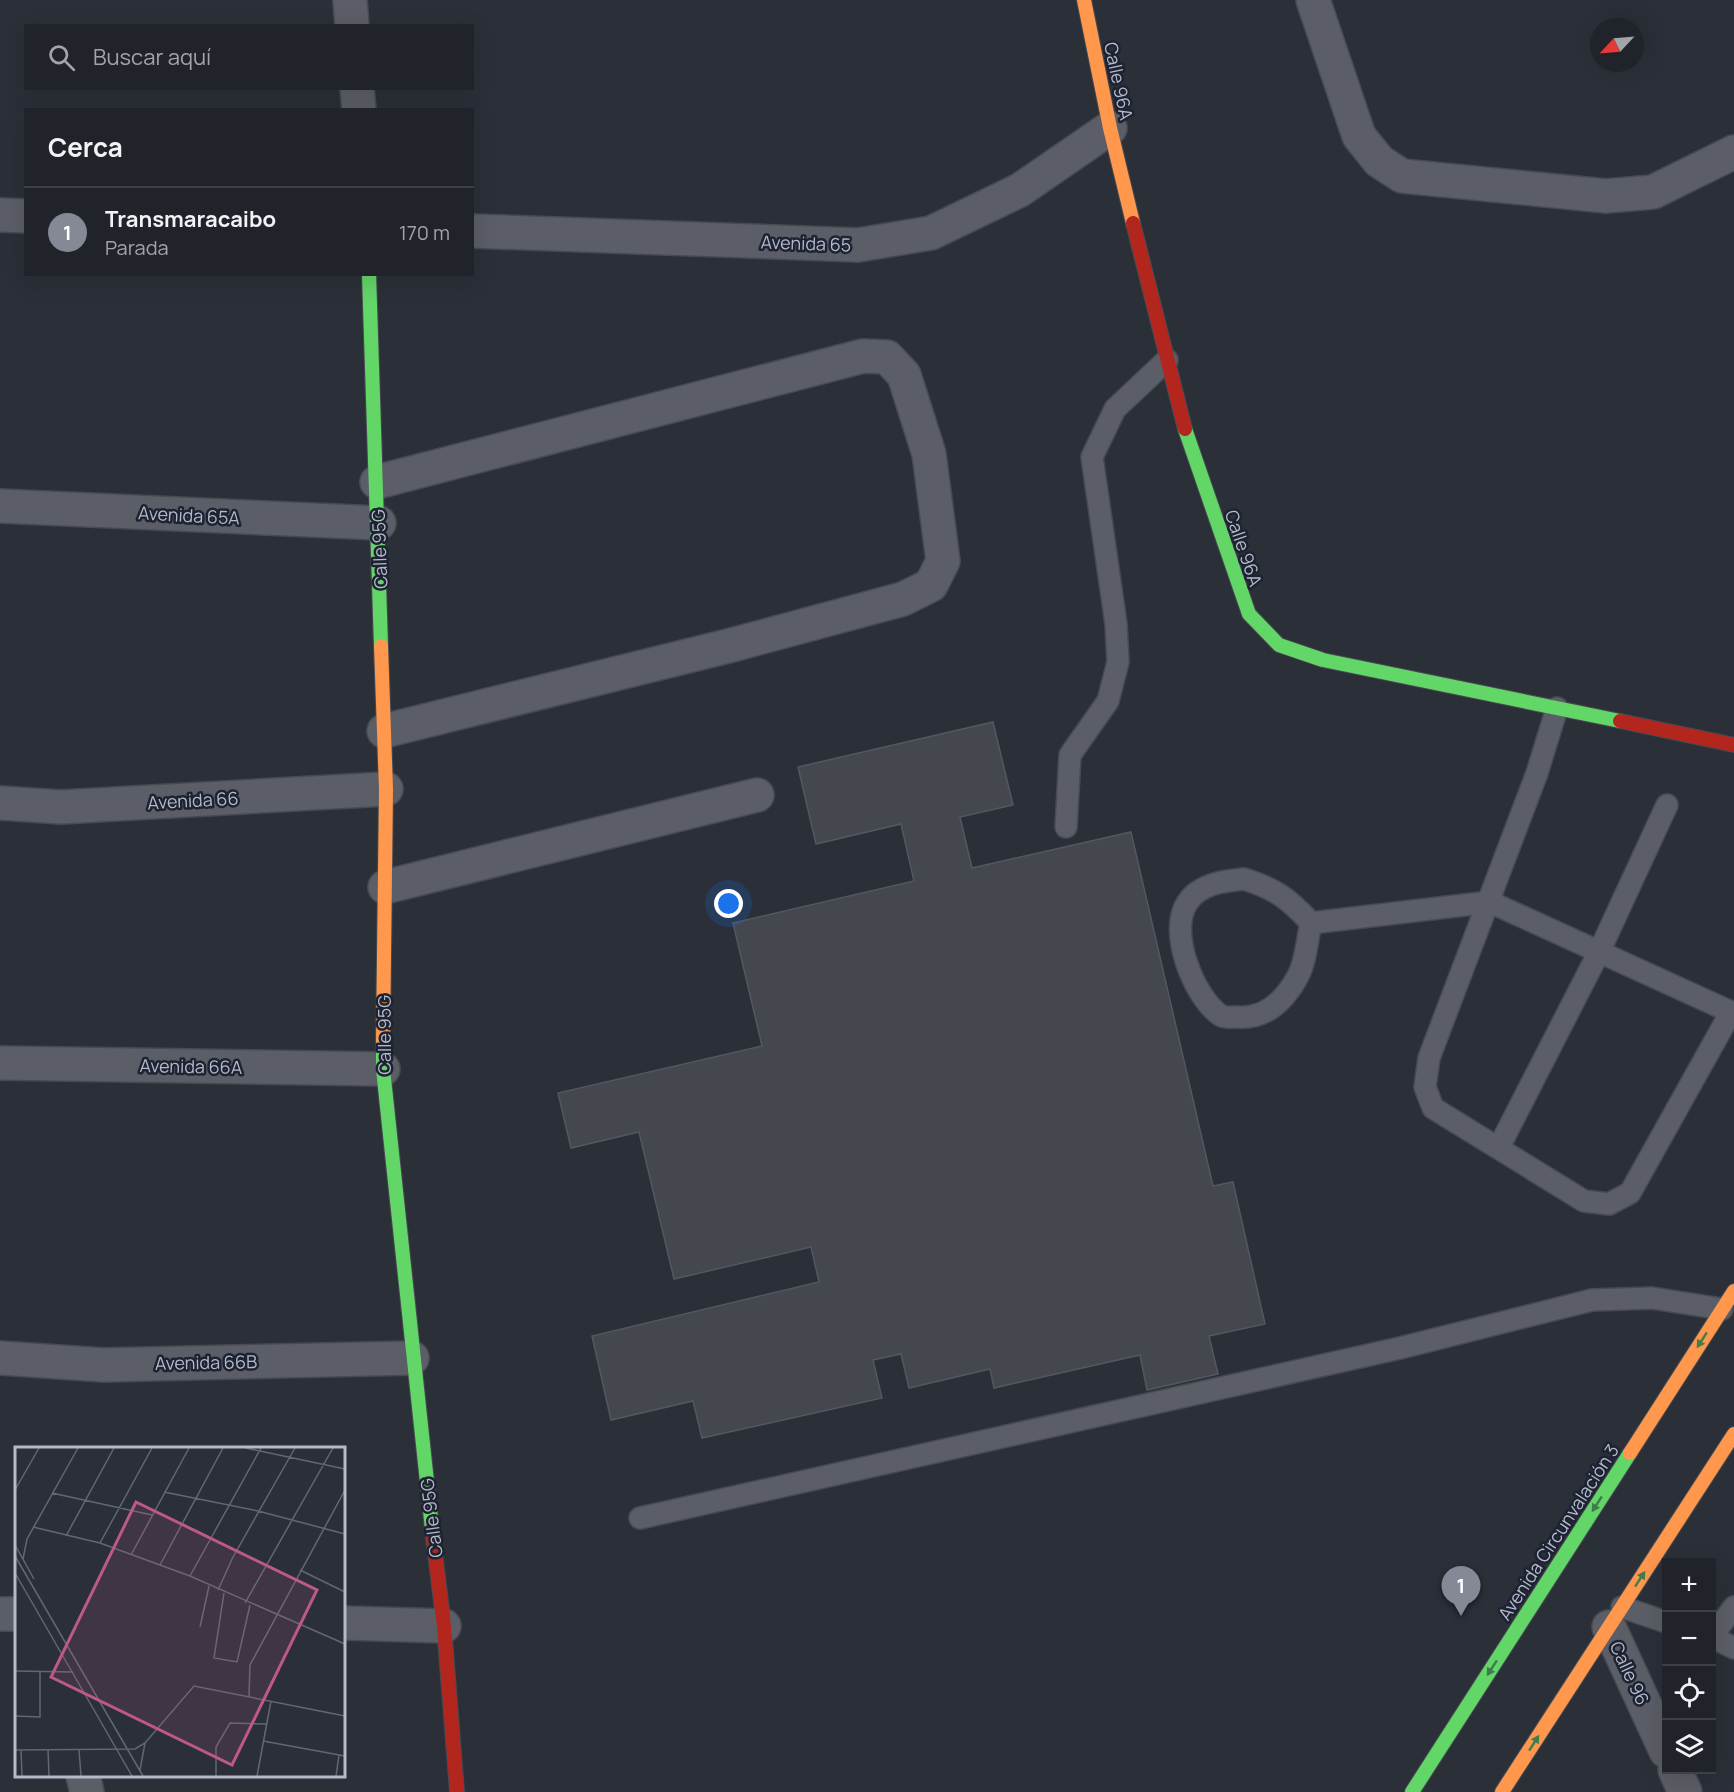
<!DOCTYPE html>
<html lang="es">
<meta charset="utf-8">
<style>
body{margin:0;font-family:Manrope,sans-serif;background:#2d2f36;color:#f1f3f6}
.controls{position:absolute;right:18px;bottom:18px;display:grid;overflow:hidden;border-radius:0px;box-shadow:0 6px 24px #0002}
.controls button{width:54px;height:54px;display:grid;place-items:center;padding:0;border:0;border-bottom:2px solid #3d4047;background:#20232a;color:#f1f3f6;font:30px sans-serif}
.compass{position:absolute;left:1590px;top:18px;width:54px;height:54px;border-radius:50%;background:#20232a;box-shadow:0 6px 24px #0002;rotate:244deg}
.you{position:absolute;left:729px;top:904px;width:21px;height:21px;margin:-15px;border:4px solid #fff;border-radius:50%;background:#1a73e8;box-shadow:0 0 0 9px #1a73e833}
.badge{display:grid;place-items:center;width:39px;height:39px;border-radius:50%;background:#858996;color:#fff;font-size:20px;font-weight:700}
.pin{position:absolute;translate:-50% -50px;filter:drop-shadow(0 2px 3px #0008)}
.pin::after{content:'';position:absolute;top:32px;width:21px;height:18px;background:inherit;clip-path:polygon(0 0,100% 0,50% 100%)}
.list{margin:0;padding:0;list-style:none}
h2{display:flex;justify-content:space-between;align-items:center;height:78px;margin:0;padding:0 24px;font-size:26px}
h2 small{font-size:20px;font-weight:400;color:#a2a4a8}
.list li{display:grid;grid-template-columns:39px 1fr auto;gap:18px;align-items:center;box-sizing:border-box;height:90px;padding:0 24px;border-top:2px solid #3d4047}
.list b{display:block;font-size:22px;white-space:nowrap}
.list p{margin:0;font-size:20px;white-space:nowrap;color:#a2a4a8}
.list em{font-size:20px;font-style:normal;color:#a2a4a8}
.icon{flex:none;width:33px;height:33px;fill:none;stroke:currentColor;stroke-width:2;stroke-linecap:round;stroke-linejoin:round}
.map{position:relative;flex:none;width:1734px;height:1792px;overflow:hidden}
.search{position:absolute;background:#20232a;box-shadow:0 6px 24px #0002;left:24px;top:24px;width:450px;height:66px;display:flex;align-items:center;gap:15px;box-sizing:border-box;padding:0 21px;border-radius:0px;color:#a2a4a8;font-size:22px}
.panel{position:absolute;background:#20232a;box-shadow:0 6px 24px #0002;left:24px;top:108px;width:450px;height:168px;border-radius:0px}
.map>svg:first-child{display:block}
</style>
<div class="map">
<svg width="1734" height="1792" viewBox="0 0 1734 1792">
<rect width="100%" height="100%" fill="#2b2f38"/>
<path fill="#44474e" stroke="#53575f" stroke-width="1.5" d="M993,722L1013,805L960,817L972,868L1131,832L1213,1186L1233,1182L1265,1324L1209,1336L1218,1374L1147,1390L1140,1355L994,1388L990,1369L909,1388L901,1354L873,1360L882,1398L702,1438L693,1401L611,1420L592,1336L819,1282L811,1247L674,1279L639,1132L571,1148L558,1093L762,1046L733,923L914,881L901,824L816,844L798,767Z"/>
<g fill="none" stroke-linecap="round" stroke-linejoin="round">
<defs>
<path id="lane" d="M1066,827L1070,755L1108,701L1118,662L1116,624L1092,457L1115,409L1167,360
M1244,879C1276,889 1289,899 1311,923C1307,940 1306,961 1298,976C1285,1000 1266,1019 1238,1017C1232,1017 1224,1018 1220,1015C1194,997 1168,932 1187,903C1199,884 1223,881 1244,879Z
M1311,923L1490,902L1731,1012L1630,1193L1609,1204L1584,1201L1433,1108L1425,1087L1429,1058L1537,773L1557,708
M1499,1147L1599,952L1667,805
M640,1518L1400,1348L1592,1300L1652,1298L1722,1309
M1622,1607L1666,1622
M1712,1636L1734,1607
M1712,1637L1734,1648"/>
<path id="street" d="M350,0L352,26
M1313,0L1359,136L1379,161L1402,176L1606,196L1653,192L1734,152
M357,88L359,110
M0,215L26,216
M472,231L858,245L931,233L1020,190L1110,128
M377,482L863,356L887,357L904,375L929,454L943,561L931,585L903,599L728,646L384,731
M0,506L379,523
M0,803L61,807L386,789
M385,887L757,795
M0,1063L383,1069
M0,1358L104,1365L412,1358
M0,1614H16
M344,1623L444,1626
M1609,1627L1666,1751
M1675,1770L1685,1792
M83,1776L87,1792"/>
<path id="fast" d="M369,274L381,646
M1185,429L1249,614L1279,645L1323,660L1620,721
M383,1040V1069L432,1529
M1412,1792L1630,1453"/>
<path id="slow" d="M1084,0L1110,128L1133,223
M381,646L386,789L383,1040
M1630,1453L1734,1291
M1502,1792L1734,1434"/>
<path id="jam" d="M1133,223L1185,429
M1620,721L1734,745
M432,1529L444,1626L457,1792"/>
</defs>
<use href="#lane" stroke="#474a51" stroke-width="24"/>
<use href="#street" stroke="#474a51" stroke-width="36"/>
<use href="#fast" stroke="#474a51" stroke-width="16"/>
<use href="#slow" stroke="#474a51" stroke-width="16"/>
<use href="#jam" stroke="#474a51" stroke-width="16"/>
<use href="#lane" stroke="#5b5e66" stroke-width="21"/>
<use href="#street" stroke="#5b5e66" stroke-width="33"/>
<use href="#fast" stroke="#63d668" stroke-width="14"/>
<use href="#slow" stroke="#ff974d" stroke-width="14"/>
<use href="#jam" stroke="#b3261e" stroke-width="14"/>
</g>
<defs><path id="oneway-solid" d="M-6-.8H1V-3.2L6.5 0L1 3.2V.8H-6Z" transform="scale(1.5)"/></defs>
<g fill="#407c4e">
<use href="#oneway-solid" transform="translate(1702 1340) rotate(123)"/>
<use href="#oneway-solid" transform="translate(1597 1504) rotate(123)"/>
<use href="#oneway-solid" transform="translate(1640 1579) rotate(-57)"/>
<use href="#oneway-solid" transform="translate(1492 1668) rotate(123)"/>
<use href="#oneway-solid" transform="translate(1534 1743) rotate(-57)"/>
</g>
<g text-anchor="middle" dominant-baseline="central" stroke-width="5" stroke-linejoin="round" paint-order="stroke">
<g font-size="18" fill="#b5bac9" stroke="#1e2333">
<text transform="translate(1119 81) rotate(78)">Calle 96A</text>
<text transform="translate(806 243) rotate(2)">Avenida 65</text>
<text transform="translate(189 515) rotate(3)">Avenida 65A</text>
<text transform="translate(1244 548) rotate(71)">Calle 96A</text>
<text transform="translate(379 549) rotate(-92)">Calle 95G</text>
<text transform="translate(193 800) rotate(-3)">Avenida 66</text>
<text transform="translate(384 1035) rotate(-90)">Calle 95G</text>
<text transform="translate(191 1066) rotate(1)">Avenida 66A</text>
<text transform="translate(206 1362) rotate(-1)">Avenida 66B</text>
<text transform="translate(431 1518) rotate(-97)">Calle 95G</text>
<text transform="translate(1558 1532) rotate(-57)">Avenida Circunvalación 3</text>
<text transform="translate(1630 1673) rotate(65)">Calle 96</text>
</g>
</g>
<g transform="translate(15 1447)">
<rect width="330" height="330" fill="#2b2f38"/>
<path fill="none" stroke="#626772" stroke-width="1.5" d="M231,1L330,22M0,43L24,1M149,45L243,64L330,87M37,46L137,68M18,80L85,96L175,129L330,197M51,89L99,1M85,96L137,1M0,98L19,132M116,108L174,1M0,109L128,329M8,112L12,92L63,1M145,118L208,1M285,123L330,145M0,126L117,329M175,129L246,1M203,143L218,110L280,1M209,146L199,211L222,215L235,158M230,156L318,1M185,180L194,139M0,224L58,225M234,249L235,218L330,43M0,269L25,270V225M248,294L330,309M0,303L120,302L130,296L179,239L330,269M6,303L7,329M33,303L34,329M64,303L66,329M125,323L130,296M201,329V300L215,276L251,277M242,329L256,254M321,329L324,308"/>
<path fill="#bd5987" fill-opacity="0.15" stroke="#bd5987" stroke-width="3" d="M121,55L302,143L217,318L36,230Z"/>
<rect width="330" height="330" fill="none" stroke="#b5bac9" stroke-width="3"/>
</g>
</svg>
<div class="controls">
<button>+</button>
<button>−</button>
<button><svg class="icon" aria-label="locate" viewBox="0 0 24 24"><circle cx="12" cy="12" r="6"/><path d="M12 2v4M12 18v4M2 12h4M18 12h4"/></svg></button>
<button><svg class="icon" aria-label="layers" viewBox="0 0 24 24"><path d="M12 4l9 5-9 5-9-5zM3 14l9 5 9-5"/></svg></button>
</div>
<svg class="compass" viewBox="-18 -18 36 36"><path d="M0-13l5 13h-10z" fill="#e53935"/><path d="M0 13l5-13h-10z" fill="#a2a4a8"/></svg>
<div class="you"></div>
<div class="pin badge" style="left:1461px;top:1616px">1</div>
<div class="search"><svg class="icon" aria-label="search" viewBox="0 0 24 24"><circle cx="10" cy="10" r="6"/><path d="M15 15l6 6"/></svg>Buscar aquí</div>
<section class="panel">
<h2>Cerca<small></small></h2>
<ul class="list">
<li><span class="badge">1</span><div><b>Transmaracaibo</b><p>Parada</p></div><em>170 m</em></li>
</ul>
</section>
</div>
